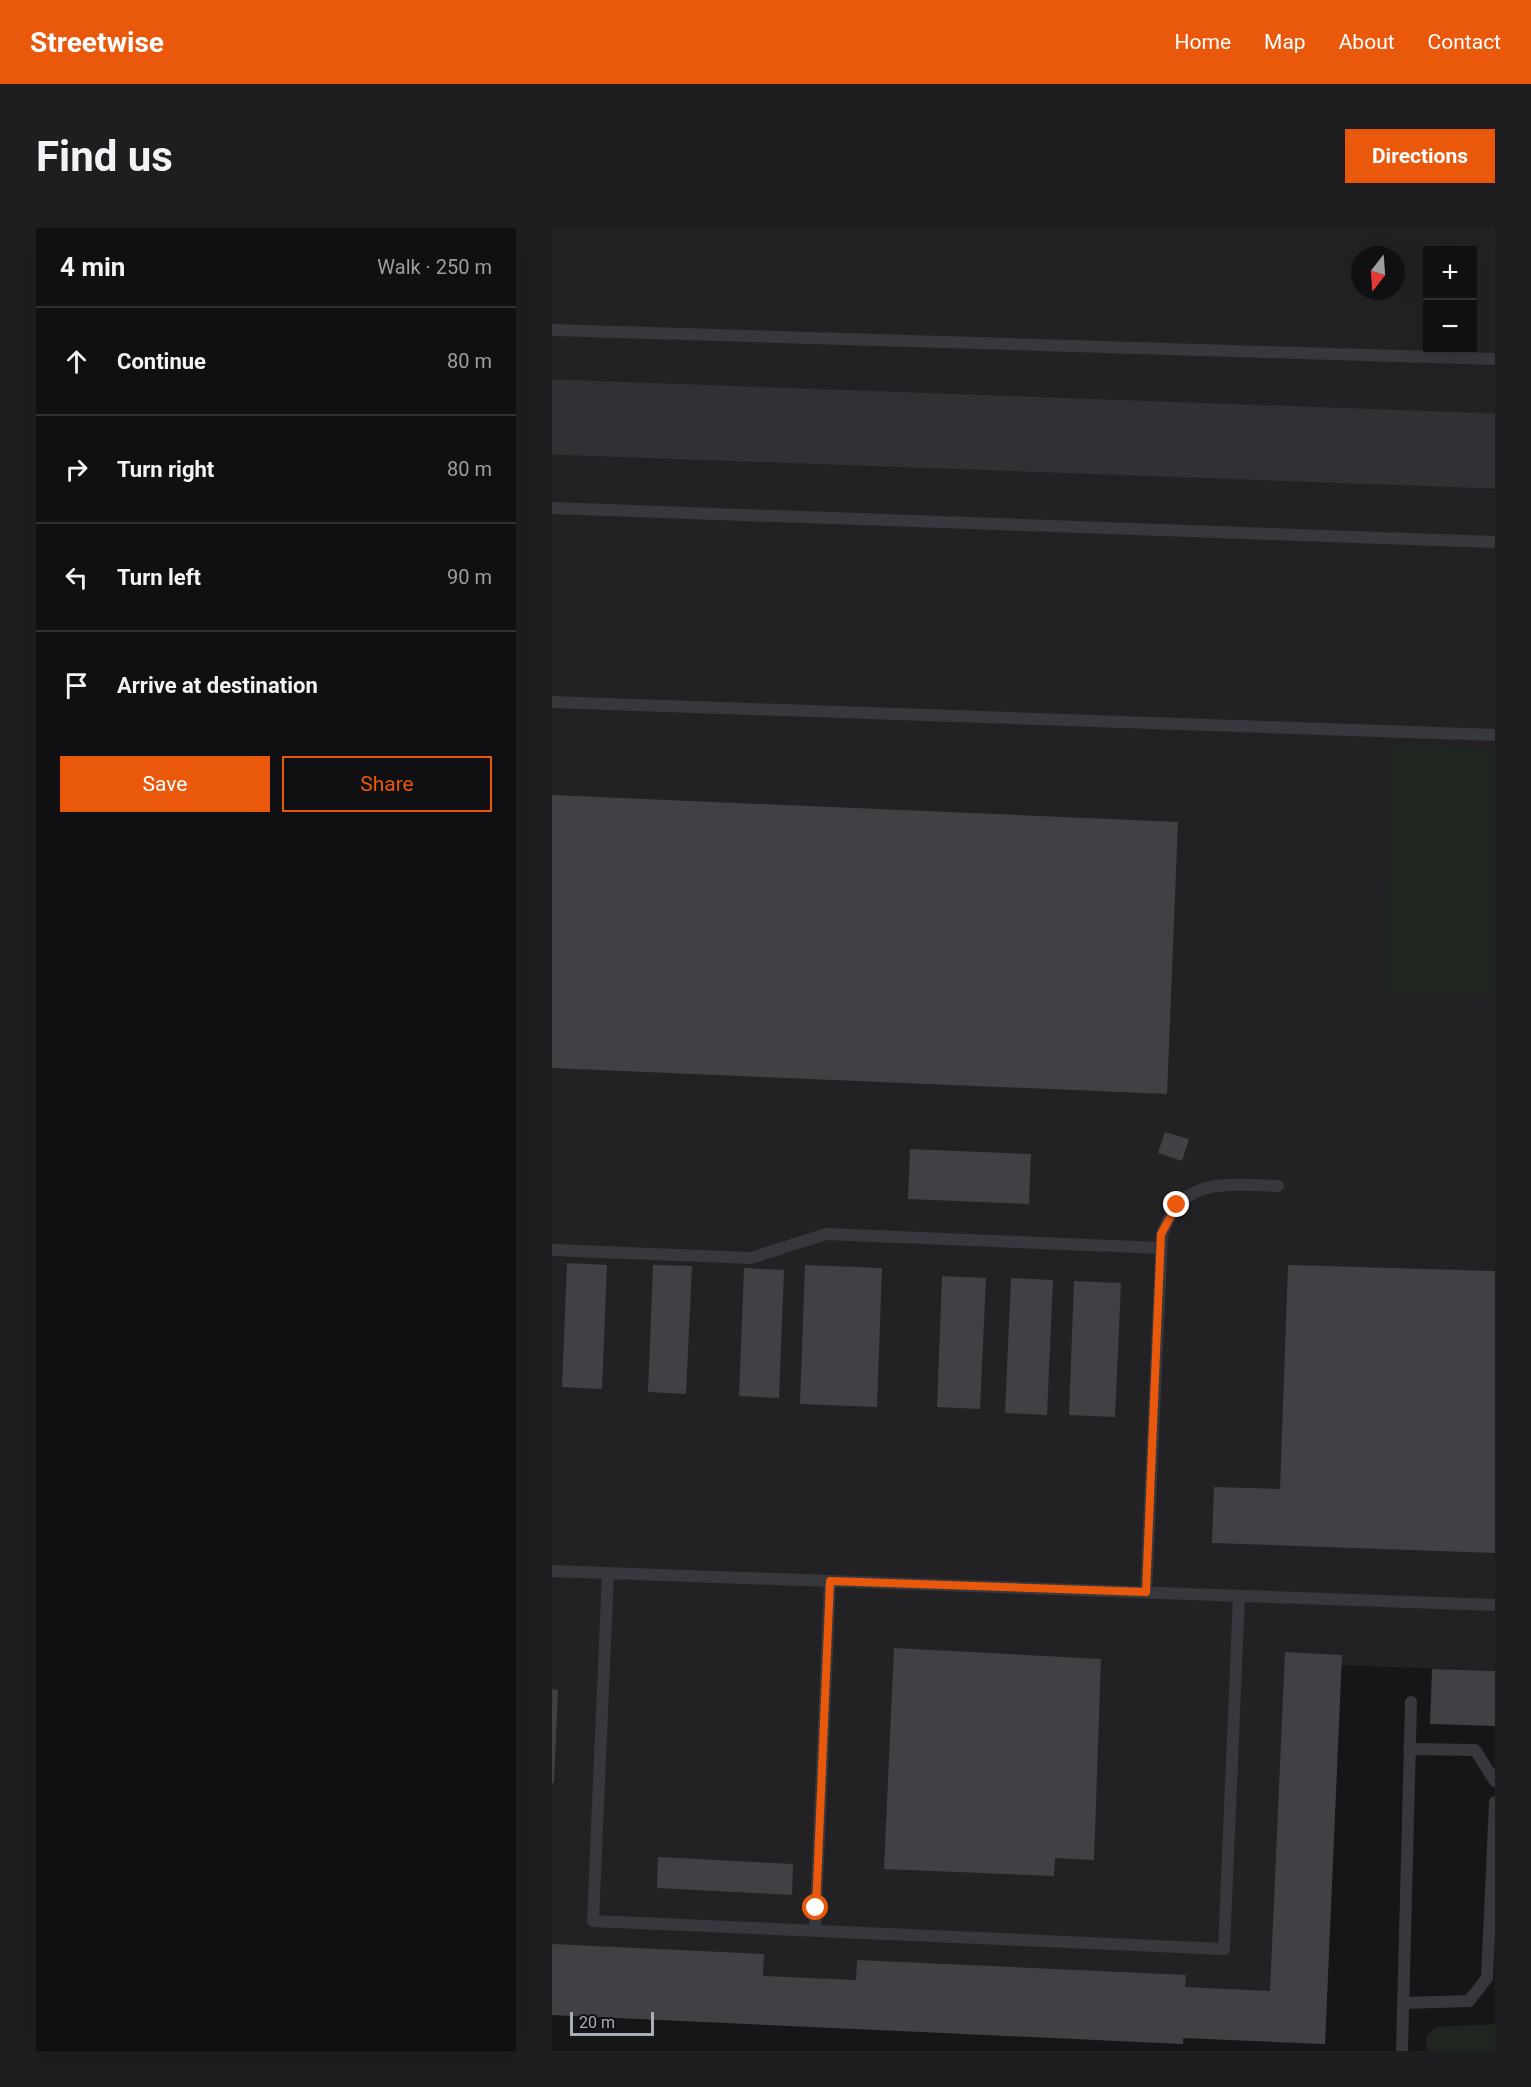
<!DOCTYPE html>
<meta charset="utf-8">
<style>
body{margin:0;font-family:Roboto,sans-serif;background:#1e1e20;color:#f1f3f6}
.controls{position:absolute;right:18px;top:18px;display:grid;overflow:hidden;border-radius:0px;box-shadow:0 6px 24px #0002}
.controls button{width:54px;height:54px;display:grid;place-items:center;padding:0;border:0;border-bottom:2px solid #303032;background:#101012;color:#f1f3f6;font:30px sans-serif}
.compass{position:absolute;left:799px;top:18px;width:54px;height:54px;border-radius:50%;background:#101012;box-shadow:0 6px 24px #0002;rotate:197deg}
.scale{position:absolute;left:18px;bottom:15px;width:84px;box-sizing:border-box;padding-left:6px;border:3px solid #a8adb8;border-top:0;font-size:16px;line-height:21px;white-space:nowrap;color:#a8adb8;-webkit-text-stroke:4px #111113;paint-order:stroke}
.stop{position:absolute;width:18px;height:18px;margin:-14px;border:4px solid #ea580c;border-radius:50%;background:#fff}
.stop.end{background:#ea580c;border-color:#fff;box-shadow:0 2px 6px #0008}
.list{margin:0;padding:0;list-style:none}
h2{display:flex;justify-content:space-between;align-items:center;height:78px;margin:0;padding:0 24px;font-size:26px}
h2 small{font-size:20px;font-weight:400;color:#9c9d9f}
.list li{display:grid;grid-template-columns:39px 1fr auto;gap:18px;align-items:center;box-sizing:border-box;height:108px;padding:0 24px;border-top:2px solid #303032}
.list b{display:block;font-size:22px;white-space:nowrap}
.list em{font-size:20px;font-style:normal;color:#9c9d9f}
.actions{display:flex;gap:12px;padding:18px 24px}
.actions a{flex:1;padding:14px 0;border:2px solid #ea580c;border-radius:0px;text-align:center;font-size:21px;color:#ea580c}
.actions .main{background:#ea580c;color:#fff}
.icon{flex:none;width:33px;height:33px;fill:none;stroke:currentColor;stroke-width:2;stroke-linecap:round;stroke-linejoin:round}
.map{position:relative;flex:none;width:943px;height:1823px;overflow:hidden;border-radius:0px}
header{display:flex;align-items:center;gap:36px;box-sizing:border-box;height:84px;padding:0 30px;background:#ea580c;color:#fff}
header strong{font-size:28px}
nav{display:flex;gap:33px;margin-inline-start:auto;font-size:21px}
.intro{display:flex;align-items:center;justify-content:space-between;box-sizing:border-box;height:144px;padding:0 36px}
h1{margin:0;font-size:42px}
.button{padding:15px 27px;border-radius:0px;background:#ea580c;color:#fff;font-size:21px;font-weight:700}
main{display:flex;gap:36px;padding:0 36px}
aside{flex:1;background:#101012;border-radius:0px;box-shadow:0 6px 24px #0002}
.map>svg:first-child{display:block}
</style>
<header>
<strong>Streetwise</strong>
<nav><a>Home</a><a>Map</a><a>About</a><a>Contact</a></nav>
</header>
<div class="intro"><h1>Find us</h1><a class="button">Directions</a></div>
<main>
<aside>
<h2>4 min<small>Walk · 250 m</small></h2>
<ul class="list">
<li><svg class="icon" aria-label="ahead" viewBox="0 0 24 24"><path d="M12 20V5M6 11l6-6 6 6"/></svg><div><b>Continue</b></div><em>80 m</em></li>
<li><svg class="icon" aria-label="right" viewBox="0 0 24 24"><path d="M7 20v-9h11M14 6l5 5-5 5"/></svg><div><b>Turn right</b></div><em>80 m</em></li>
<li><svg class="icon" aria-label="left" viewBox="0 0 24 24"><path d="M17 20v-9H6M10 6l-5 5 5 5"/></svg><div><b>Turn left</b></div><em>90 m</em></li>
<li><svg class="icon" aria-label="arrive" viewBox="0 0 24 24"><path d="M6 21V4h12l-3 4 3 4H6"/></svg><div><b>Arrive at destination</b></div></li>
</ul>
<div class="actions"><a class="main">Save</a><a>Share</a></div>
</aside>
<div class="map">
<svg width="943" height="1823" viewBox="0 0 943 1823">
<rect width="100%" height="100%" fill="#161618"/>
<path fill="#222225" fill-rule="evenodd" d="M0,0H943V1443L789,1437L773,1816L632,1810L631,1816L0,1787ZM876,22H920V122H876ZM808,27H844V63H808Z"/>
<path fill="#1e261f" d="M841,517L943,521V767L835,762Z
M943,1796V1823H875L874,1808L883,1799Z"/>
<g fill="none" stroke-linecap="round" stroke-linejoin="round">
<path stroke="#303135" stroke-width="75" d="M0,189L943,223"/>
</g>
<path fill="#404145" d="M0,567L626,594L615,866L0,840Z
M613,904L637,911L630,933L606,925Z
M358,921L479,926L477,976L356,971Z
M15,1035L55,1037L50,1161L10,1159Z
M101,1037L140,1038L134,1166L96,1164Z
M253,1037L330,1040L325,1179L248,1176Z
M736,1037L943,1043V1325L660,1315L662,1259L728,1261Z
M192,1040L232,1042L227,1170L187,1168Z
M390,1048L434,1050L428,1181L385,1179Z
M459,1050L501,1052L495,1187L453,1185Z
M522,1053L569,1055L563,1189L517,1187Z
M342,1420L549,1431L542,1632L503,1630L502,1648L332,1641Z
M733,1424L790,1427L773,1816L631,1810V1816L0,1787V1716L212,1726L211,1748L304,1752L305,1732L634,1747L633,1759L718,1763Z
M880,1441L943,1443V1498L878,1496Z
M0,1461L6,1462L2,1555H0Z
M106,1629L241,1636L240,1667L105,1660Z"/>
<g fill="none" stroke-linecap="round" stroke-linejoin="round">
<path stroke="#37383d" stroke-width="12" d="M0,102L943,131
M0,280L943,314
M0,474L943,507
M0,1022L199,1030L274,1006L609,1020
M0,1343L943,1377
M56,1345L41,1693L672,1721L687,1368
M594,1364L610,1006C614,997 618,986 625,978C648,950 694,957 726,958
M857,1521L923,1522L943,1553
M263,1703L278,1353
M851,1775L917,1773L935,1750L943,1574
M850,1823L859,1474"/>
</g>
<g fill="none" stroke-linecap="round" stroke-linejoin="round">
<path stroke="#ea580c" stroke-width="8" d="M264,1680L278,1353L594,1364L609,1006L625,977"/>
</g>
</svg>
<div class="controls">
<button>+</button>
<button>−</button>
</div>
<svg class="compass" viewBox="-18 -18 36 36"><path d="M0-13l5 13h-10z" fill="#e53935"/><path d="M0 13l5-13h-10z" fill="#9c9d9f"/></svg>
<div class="scale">20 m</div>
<div class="stop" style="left:264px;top:1680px"></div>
<div class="stop end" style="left:625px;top:977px"></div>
</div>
</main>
